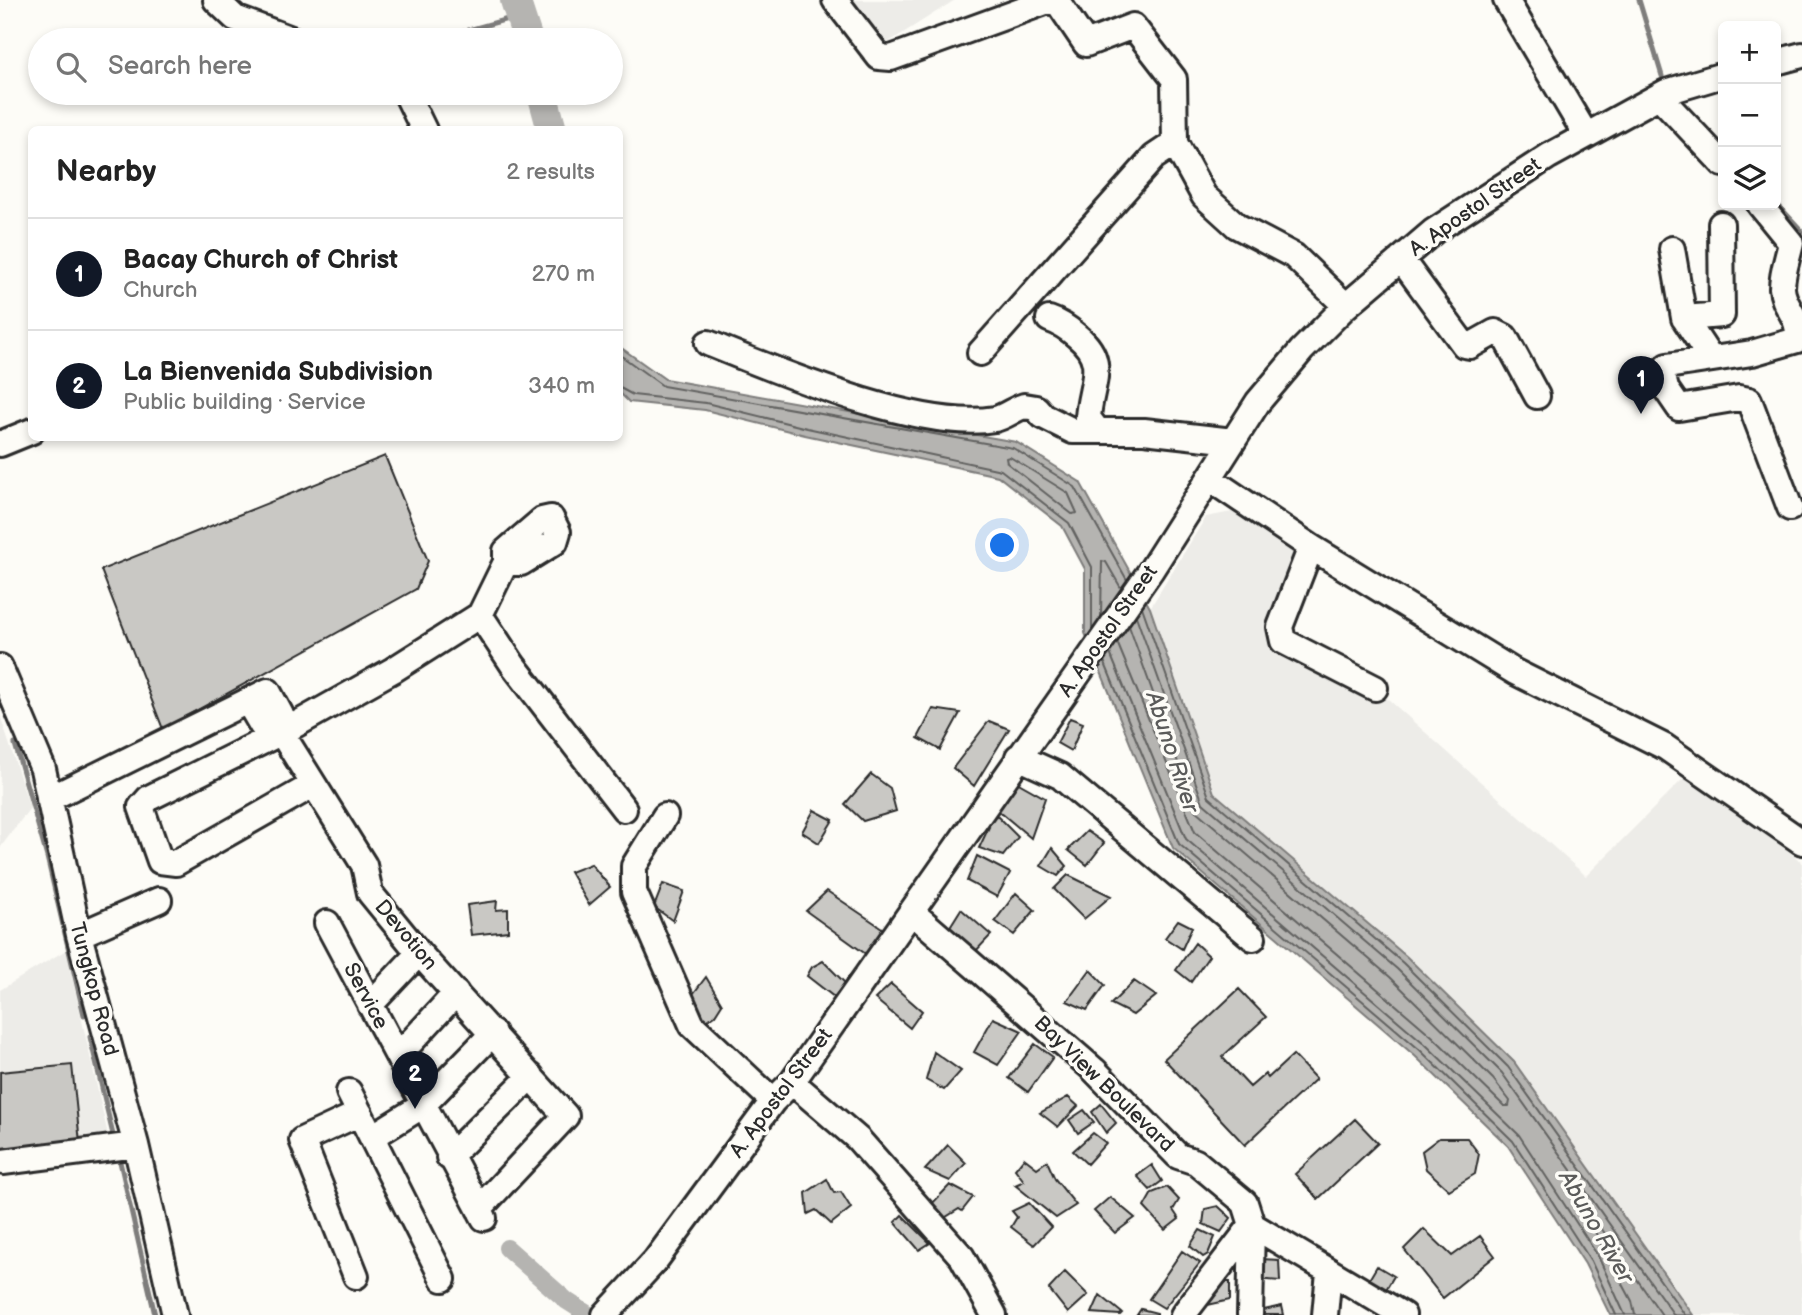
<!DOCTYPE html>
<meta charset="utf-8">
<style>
body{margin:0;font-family:"Balsamiq Sans",sans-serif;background:#f6f6f6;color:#222}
.controls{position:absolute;right:21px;top:21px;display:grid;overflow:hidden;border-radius:10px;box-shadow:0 4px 10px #0003}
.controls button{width:63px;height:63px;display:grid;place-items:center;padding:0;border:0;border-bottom:2px solid #e0e0e0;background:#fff;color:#222;font:35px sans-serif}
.you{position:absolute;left:1003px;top:546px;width:24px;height:24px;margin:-18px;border:5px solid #fff;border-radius:50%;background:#1a73e8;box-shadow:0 0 0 10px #1a73e833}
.badge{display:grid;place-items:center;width:46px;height:46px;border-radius:50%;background:#111827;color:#fff;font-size:23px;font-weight:700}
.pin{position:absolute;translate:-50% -58px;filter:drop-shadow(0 2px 4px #0008)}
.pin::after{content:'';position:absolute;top:37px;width:24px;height:21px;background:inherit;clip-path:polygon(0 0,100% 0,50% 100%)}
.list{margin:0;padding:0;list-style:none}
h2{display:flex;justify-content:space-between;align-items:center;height:91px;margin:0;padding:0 28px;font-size:30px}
h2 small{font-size:23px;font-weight:400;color:#767676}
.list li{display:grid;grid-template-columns:46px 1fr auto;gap:21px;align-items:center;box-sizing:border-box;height:112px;padding:0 28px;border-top:2px solid #e0e0e0}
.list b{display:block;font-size:26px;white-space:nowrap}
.list p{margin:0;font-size:23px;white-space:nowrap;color:#767676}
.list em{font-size:23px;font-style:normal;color:#767676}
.icon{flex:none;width:38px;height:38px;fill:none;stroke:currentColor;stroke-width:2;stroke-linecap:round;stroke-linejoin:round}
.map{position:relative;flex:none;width:1802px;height:1315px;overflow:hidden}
.search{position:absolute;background:#fff;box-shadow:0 4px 10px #0003;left:28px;top:28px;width:595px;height:77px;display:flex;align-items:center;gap:18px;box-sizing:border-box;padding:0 24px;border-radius:38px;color:#767676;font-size:26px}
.panel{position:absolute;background:#fff;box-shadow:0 4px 10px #0003;left:28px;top:126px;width:595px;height:315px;border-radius:10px}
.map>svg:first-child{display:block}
</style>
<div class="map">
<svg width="1802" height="1315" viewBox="0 0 1802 1315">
<rect width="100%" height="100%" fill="#fdfcf7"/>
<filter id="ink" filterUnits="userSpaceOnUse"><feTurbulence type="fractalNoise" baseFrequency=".0143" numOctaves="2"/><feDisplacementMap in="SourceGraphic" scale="14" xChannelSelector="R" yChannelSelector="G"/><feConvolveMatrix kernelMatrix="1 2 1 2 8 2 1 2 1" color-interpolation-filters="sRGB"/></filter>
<g filter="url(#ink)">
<path fill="#edece8" d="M851,0H955L881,47Z
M1237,511L1303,553L1268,642L1388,699L1586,876L1688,774L1802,862V1315H1693L1514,1062L1407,957L1214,793L1150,608L1206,517Z
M0,715L30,808L0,848Z
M66,950L110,1144L0,1160V990Z"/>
<path fill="#b5b4b1" stroke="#7e7d7b" stroke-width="2" d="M620,347L665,379L1016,442L1080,482L1150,608L1214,793L1407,957L1514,1062L1693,1315H1610L1585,1264L1508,1146L1415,1056L1173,848L1085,633V569L1062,526L998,476L805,435L705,410L629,402L620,393Z"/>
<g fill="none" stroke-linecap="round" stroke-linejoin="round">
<path stroke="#626261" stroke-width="2" d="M620,355L663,386L1013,448L1075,487L1127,580
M620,388L633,395L706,403L807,428L1001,470L1069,523L1092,567V629
M1010,457L1068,493L1077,513L1072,514L1007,463L1006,458Z
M1142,607L1209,797L1403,963L1508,1067L1685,1315
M1136,616L1203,803L1397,969L1502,1073L1674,1315
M1101,617L1102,561L1106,562L1121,588
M1117,642L1195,832L1432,1036L1504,1106H1509L1510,1101L1493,1079L1390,977L1195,810L1129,626
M1110,653L1186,839L1425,1044L1519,1135L1598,1256L1625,1315
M1104,661L1179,844L1420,1050L1513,1141L1591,1261L1616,1315
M1635,1315L1632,1301L1593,1228L1595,1224L1599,1225L1662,1315"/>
<path stroke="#7e7d7b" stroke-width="5" d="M1639,0L1662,76
M433,40L522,15
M1776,203L1802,231
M15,744L47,857L84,1015
M90,1037L114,1139
M118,1153L155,1315
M575,1315L580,1309"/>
<path stroke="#b5b4b1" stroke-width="18" d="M507,1248L567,1301L589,1315"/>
<path stroke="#b5b4b1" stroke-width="30" d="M515,0L528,40
M542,93L552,130"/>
</g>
<path fill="#c9c8c4" stroke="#2b2b2b" stroke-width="2" d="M385,456L428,561L416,589L163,729L101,570Z
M933,709L960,713L940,750L918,738Z
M1070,718L1083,723L1071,751L1057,743Z
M989,721L1009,729L974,786L953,768Z
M871,774L890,788L896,811L863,821L845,804Z
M1015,781L1045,798L1031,838L994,807Z
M814,810L833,820L819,843L802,832Z
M994,813L1018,837L1003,856L979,848L989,827L983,824Z
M1087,831L1104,843L1087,865L1068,850Z
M1052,848L1067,866L1058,876L1041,866Z
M977,856L1010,873L997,897L967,881Z
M591,864L610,887L589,905L570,872Z
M1068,875L1111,896L1084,919L1054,889Z
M663,884L684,891L673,921L654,907Z
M827,891L885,930L870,957L806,911Z
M1016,893L1035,910L1014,935L995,921Z
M497,901L496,910L508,909V931L471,935L467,905Z
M961,909L991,935L974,953L946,933Z
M1178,920L1192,927L1182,949L1165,938Z
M1195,943L1209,956L1191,982L1176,970Z
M823,961L845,983L834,997L807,976L812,967Z
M1090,970L1105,985L1087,1010L1067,1001Z
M706,977L722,1004L715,1015L702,1024L696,1017L698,1004L690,998Z
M1134,981L1156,996L1133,1015L1111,1004Z
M891,984L922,1011L910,1028L875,999Z
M1239,989L1266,1017L1222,1057L1250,1087L1265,1074L1268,1078L1293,1055L1316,1079L1245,1145L1164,1059Z
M993,1018L1022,1031L998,1065L974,1052Z
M1035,1044L1053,1057L1028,1092L1009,1078Z
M934,1052L961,1071L944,1090L926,1080Z
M72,1065L80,1143L0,1151V1072Z
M1068,1097L1078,1106L1058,1127L1040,1113Z
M1101,1104L1116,1123L1106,1133L1092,1112Z
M1084,1110L1094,1122L1078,1133L1069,1120Z
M1355,1119L1378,1143L1318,1199L1295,1174Z
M1093,1133L1106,1143L1087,1164L1073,1151Z
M1439,1138H1467L1479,1154L1475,1174L1449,1190L1426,1169L1422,1151Z
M948,1145L966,1163L950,1181L925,1170Z
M1024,1158L1037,1168L1047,1161L1055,1179L1076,1205L1056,1218L1015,1185L1024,1181L1015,1169Z
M1152,1165L1162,1181L1150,1190L1137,1176Z
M827,1179L834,1193L841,1192L851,1208L831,1224L816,1210L808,1214L806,1193Z
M950,1185L973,1197L962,1211L959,1209L938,1222L926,1210Z
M1167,1187L1179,1200L1173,1210L1179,1219L1165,1230L1144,1207L1152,1193Z
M1110,1197L1135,1218L1115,1233L1094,1211Z
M1029,1203L1051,1227L1034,1245L1011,1227L1017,1217L1012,1211Z
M1218,1206L1231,1218L1221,1232L1203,1224L1205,1209Z
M902,1215L930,1243L919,1250L895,1222Z
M1424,1229L1452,1256L1480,1236L1495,1256L1443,1298L1404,1249Z
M1200,1230L1215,1237L1208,1254L1203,1257L1190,1246Z
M1182,1251L1200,1263L1164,1308L1149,1299Z
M1261,1259L1279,1260L1280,1281L1255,1279Z
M1377,1266L1394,1276L1381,1298L1364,1288Z
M1065,1272L1088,1295L1068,1313L1049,1289Z
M1218,1282H1230V1300L1208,1305L1209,1290Z
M1100,1295L1122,1313L1120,1315L1092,1313Z
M1282,1306L1284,1315H1260L1259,1311Z
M1141,1309L1157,1313V1315H1137Z"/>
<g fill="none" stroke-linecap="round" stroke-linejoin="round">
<defs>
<path id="minor" d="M216,0L235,18L294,40
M835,0L879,57L891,58L1051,0L1059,4L1086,44L1133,26L1174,79L1175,143L1204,196L1237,226L1294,256L1346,306
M1506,0L1586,135
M1776,62L1802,55
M406,93L424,130
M1659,96L1723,164
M1760,205L1791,243C1788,257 1782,273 1782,288C1783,308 1802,318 1797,340L1752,353L1667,366L1662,373L1666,389L1679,408L1739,398L1749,400L1790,508
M1672,249L1684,318L1711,359
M1401,259L1464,345L1470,346L1495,332L1505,337L1537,396
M1684,318L1722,315L1721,224
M1049,319C1061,323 1068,328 1077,336C1109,362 1090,384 1088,418L1097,430
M708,343C780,372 920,432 995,419C1005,417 1014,409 1024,406L1036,408L1043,416L1073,431H1144L1233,441
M980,353L1154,157L1175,143
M0,444L32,431
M1210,479L1311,547L1515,672L1665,747L1802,842
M1311,547L1280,627L1283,641L1375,688
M480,615L513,665L624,809
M0,667L43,769L79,935L136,1145L175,1315
M281,732L364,865L370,893L419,953L566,1116L479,1209
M1018,757L1060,776L1253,938
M313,785L176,863L160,861L141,807L149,798L288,729L393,670L480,615L506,562V551L542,520L551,518L558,532L555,542L521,563L506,562
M49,799L268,691L281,715V732L262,726L248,702
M665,816L634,866V892L692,1025L773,1101
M913,913L1094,1070L1178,1156L1196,1162L1245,1203L1252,1225L1250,1315
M327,923L484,1218
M79,935L159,900
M370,1005L419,953
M398,1056L456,993
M792,1082L858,1139L962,1257L994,1315
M349,1092L443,1279
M372,1137L422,1106L493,1033
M449,1157L531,1076
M3,1162L136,1145
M1252,1225L1403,1315
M356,1276L302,1140L360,1113
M605,1315L655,1261L773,1101L792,1082L1151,570L1258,402L1302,350L1346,306L1434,231L1549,156L1666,92L1723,75
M1183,1315L1252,1225
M1325,1315L1329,1272"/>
</defs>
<use href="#minor" stroke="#2b2b2b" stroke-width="30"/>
<use href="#minor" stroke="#fdfcf7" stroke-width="24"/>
</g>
</g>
<g text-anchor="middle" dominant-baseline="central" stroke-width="7" stroke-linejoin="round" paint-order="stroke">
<g font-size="21" fill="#2b2b2b" stroke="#fdfcf7">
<text transform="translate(1475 207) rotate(-35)">A. Apostol Street</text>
<text transform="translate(1108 631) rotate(-55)">A. Apostol Street</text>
<text transform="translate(406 935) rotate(50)">Devotion</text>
<text transform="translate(94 989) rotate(75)">Tungkop Road</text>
<text transform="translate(366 996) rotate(62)">Service</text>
<text transform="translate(1104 1084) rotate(44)">Bay View Boulevard</text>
<text transform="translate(781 1093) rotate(-53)">A. Apostol Street</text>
</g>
<g font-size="23" font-style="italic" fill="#5b5b5a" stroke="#fdfcf7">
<text transform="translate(1172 752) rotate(72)">Abuno River</text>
<text transform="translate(1596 1227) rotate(60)">Abuno River</text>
</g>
</g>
</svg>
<div class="controls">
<button>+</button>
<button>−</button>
<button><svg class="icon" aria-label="layers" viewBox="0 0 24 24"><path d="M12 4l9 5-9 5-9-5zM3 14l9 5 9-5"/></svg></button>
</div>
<div class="you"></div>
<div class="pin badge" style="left:1641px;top:414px">1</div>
<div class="pin badge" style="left:415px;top:1109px">2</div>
<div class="search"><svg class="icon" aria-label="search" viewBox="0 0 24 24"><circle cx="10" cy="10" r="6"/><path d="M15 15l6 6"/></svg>Search here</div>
<section class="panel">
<h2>Nearby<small>2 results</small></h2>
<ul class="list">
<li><span class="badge">1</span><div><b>Bacay Church of Christ</b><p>Church</p></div><em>270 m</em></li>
<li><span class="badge">2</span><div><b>La Bienvenida Subdivision</b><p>Public building · Service</p></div><em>340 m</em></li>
</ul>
</section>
</div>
